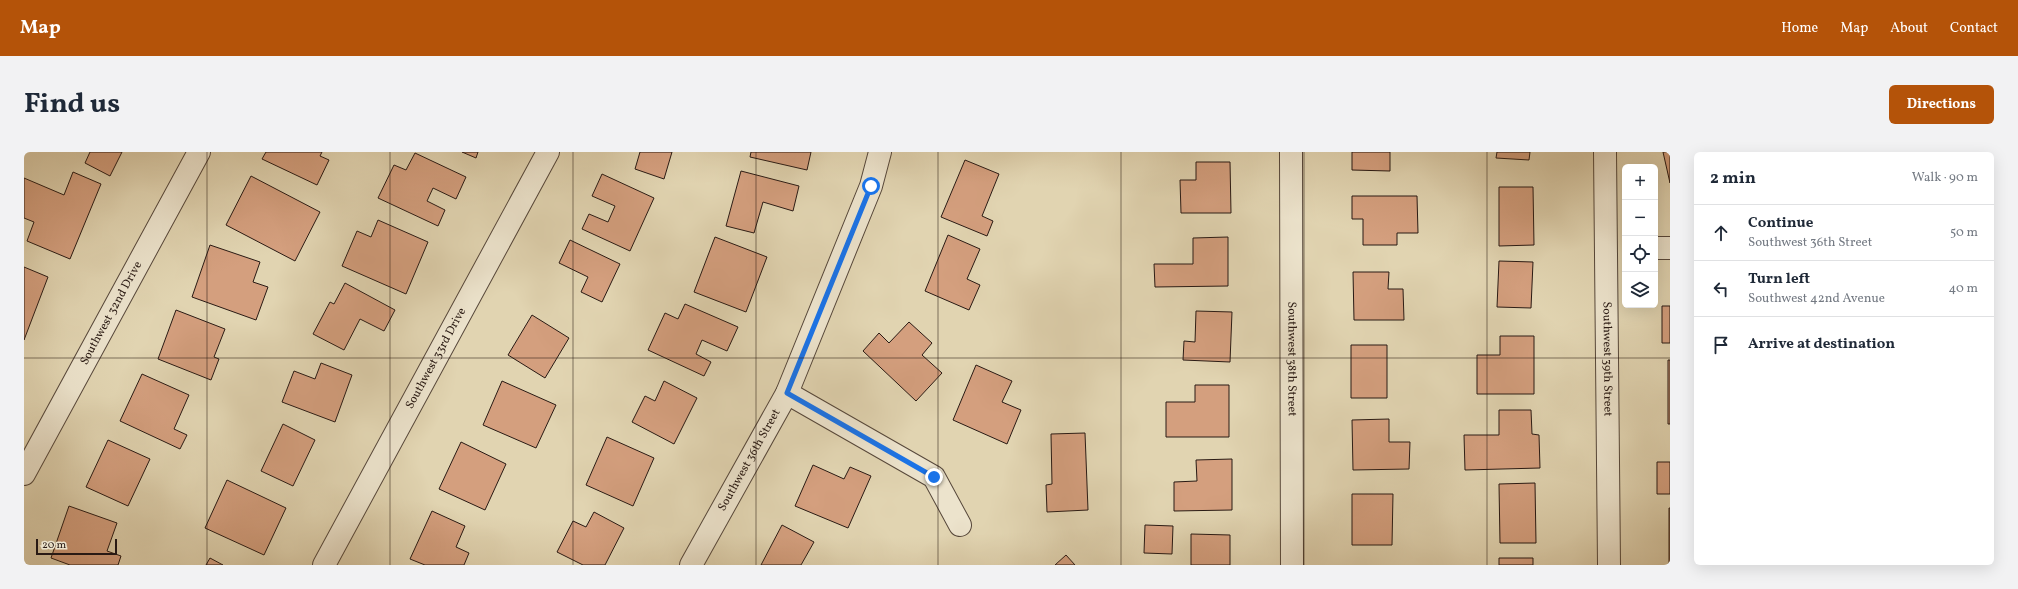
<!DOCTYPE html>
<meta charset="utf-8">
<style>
body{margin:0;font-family:Vollkorn,serif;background:#f2f2f3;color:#1f2937}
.controls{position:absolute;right:12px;top:12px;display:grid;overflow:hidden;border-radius:6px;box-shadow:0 4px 16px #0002}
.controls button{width:36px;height:36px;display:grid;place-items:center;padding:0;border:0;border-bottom:1px solid #e0e1e3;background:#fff;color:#1f2937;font:20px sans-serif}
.scale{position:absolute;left:12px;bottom:10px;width:81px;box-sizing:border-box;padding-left:4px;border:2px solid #291a14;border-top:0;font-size:11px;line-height:14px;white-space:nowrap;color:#291a14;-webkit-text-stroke:3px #ece3cc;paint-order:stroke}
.stop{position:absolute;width:12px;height:12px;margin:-9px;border:3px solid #1a73e8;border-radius:50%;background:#fff}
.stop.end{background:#1a73e8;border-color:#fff;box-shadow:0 1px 4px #0008}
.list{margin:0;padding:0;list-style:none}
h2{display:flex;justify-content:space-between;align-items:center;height:52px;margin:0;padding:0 16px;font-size:17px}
h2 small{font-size:13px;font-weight:400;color:#747a83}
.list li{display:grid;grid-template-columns:26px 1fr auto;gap:12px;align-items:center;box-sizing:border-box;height:56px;padding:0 16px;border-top:1px solid #e0e1e3}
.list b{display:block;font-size:15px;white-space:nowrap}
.list p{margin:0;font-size:13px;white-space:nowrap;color:#747a83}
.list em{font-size:13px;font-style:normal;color:#747a83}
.icon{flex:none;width:22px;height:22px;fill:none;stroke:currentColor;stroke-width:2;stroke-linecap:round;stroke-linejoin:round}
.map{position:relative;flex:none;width:1646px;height:413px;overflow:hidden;border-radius:6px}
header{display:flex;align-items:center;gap:24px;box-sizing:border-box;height:56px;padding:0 20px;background:#b45309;color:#fff}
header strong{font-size:19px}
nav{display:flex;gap:22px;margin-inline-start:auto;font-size:14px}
.intro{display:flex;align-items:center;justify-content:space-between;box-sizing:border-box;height:96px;padding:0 24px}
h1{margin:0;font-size:28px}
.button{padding:10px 18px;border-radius:6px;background:#b45309;color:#fff;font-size:14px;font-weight:700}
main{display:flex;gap:24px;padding:0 24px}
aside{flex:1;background:#fff;border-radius:6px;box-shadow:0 4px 16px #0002}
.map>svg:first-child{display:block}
</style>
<header>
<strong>Map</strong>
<nav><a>Home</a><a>Map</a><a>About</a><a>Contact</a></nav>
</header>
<div class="intro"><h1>Find us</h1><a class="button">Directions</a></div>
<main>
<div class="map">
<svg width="1646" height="413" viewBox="0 0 1646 413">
<rect width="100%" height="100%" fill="#e1d4b1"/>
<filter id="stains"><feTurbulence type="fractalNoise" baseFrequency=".005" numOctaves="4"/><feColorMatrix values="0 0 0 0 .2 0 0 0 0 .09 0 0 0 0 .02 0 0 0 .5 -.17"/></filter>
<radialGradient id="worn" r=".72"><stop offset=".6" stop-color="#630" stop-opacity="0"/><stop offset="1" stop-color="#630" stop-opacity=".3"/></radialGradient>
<path fill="#d49f7e" stroke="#291a14" d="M66,0H98L86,24L61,11Z
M242,0H298L296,4L305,8L293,33L238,7Z
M438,0H454L452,6Z
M616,0H648L640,27L611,17Z
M727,0H787L783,18L726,5Z
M1328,0H1366V19L1328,18Z
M1473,0H1506L1505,8L1472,6Z
M1639,0H1646V31Z
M391,1L442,25L432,47L409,36L403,49L421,58L414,74L354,46L370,13L382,18Z
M941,8L975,22L958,64L969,69L963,84L917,65Z
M1172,10H1206L1207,61H1157L1156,28H1172Z
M717,19L775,34L769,59L739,50L730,81L702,74Z
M49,20L77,32L46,107L3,89L10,70L0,66V26L40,43Z
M578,22L630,46L606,99L558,77L565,62L584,70L591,54L568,44Z
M227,24L296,60L271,109L202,73Z
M1475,35H1509L1510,93L1475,94Z
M1328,44H1393L1394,81H1373V93H1339V67H1328Z
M354,68L404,90L382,142L318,114L333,79L347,85Z
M924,83L956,97L943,127L956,133L945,158L901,139Z
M691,85L743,105L722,160L670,140Z
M1204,85V134L1131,135L1130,112H1169V86Z
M546,88L596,112L578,150L557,140L564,125L535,111Z
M186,93L236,110L229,130L244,135L232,168L168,145Z
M1475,109L1509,110L1507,156L1473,155Z
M0,115L24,125L0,188Z
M1329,120H1365L1364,137H1379L1380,168H1330Z
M321,131L371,158L360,179L336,167L320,198L289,182L306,150L310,152Z
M661,152L714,175L703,199L678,188L672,202L687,210L680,224L624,198L641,161L654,167Z
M1638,154H1646V191H1638Z
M152,158L201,177L190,205L195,207L187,228L134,207Z
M1172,159L1208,160L1206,210L1159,208L1160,189L1171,190Z
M508,163L545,186L521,226L484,203Z
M885,170L908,191L898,203L918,221L892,249L839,199L855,181L865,191Z
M1476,184H1510V242H1453V203H1476Z
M1327,193H1363V246H1327Z
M1644,208H1646V272H1644Z
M297,211L328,223L311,270L258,250L270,219L291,227Z
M952,213L988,229L978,250L997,258L983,292L929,268Z
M118,222L165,243L150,277L163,283L156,297L96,269Z
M478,229L532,253L512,296L459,273Z
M640,229L673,246L650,292L608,270L621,244L631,249Z
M1171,233H1205V285H1142V250H1171Z
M1475,258H1507L1508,282L1515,283L1516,316L1441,318L1440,283H1475Z
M1365,267V290H1386L1385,317L1329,318L1328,268Z
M259,272L291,288L269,334L237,319Z
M1061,281L1064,358L1023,360L1022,333L1028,332L1027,282Z
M583,285L630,306L609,354L562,333Z
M84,288L126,307L104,354L62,335Z
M437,290L482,312L461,358L415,337Z
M1208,307V358L1150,359V330L1173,329L1172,308Z
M1633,310H1646V342H1633Z
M789,313L820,327L826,315L847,324L824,376L771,354Z
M203,328L262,356L240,403L181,376Z
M1511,331L1512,391H1476L1475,332Z
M1328,342H1369L1368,393H1328Z
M45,354L93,371L83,399L97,404L94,413H46L27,406Z
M1645,356H1646V413H1645Z
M408,359L441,374L432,395L445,401L440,413H401L386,407Z
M570,360L600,376L581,413H559L533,400L549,369L562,375Z
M758,373L790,390L777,413H737Z
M1121,373L1149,374L1148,402L1120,401Z
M1167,382L1206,383V413H1167Z
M1042,403L1051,413H1031Z
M186,406L199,413H182Z
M1475,406H1509V413H1475Z"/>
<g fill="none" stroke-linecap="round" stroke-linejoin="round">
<defs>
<g id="minor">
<path id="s1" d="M1267,0L1268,413"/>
<path id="s2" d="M1581,0L1585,413"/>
<path d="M1631,96H1646"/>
<path d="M763,241L910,325L936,373"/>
<path id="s3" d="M0,322L175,0"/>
<path id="s4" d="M300,413L524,0"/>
<path id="s5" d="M667,413L763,241L847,34L856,0"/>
</g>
</defs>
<use href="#minor" stroke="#57483b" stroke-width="24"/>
<use href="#minor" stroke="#ece3cc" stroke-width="22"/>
</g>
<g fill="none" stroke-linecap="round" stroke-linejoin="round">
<path stroke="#1a73e8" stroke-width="5" d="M847,34L763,241L910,325"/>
</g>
<path fill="none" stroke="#291a14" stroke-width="1" stroke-opacity="0.55" d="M183,0V413M366,0V413M549,0V413M732,0V413M914,0V413M1097,0V413M1280,0V413M1463,0V413M0,206H1646"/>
<g text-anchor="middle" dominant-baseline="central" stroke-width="3" stroke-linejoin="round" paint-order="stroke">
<g font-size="12" fill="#291a14" stroke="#ece3cc">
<text stroke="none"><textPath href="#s3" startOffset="183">Southwest 32nd Drive</textPath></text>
<text stroke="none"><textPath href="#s4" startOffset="235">Southwest 33rd Drive</textPath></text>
<text stroke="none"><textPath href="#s1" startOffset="207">Southwest 38th Street</textPath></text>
<text stroke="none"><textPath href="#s2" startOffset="207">Southwest 39th Street</textPath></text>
<text stroke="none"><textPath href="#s5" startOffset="120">Southwest 36th Street</textPath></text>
</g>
</g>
<rect width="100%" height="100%" filter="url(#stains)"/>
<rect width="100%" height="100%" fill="url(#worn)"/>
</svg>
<div class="controls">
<button>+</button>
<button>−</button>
<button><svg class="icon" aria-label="locate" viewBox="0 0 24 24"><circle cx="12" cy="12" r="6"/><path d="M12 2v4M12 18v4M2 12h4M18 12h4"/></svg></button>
<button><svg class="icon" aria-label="layers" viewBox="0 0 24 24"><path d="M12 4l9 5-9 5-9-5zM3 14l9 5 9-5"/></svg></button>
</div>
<div class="scale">20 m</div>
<div class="stop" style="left:847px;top:34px"></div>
<div class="stop end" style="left:910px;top:325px"></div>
</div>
<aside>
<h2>2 min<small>Walk · 90 m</small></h2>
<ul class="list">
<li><svg class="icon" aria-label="ahead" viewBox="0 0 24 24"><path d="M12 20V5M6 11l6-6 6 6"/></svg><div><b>Continue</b><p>Southwest 36th Street</p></div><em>50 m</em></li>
<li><svg class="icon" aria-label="left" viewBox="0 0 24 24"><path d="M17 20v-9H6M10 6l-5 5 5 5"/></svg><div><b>Turn left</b><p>Southwest 42nd Avenue</p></div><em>40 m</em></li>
<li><svg class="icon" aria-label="arrive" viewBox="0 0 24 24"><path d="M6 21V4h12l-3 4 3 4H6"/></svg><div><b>Arrive at destination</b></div></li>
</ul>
</aside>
</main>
